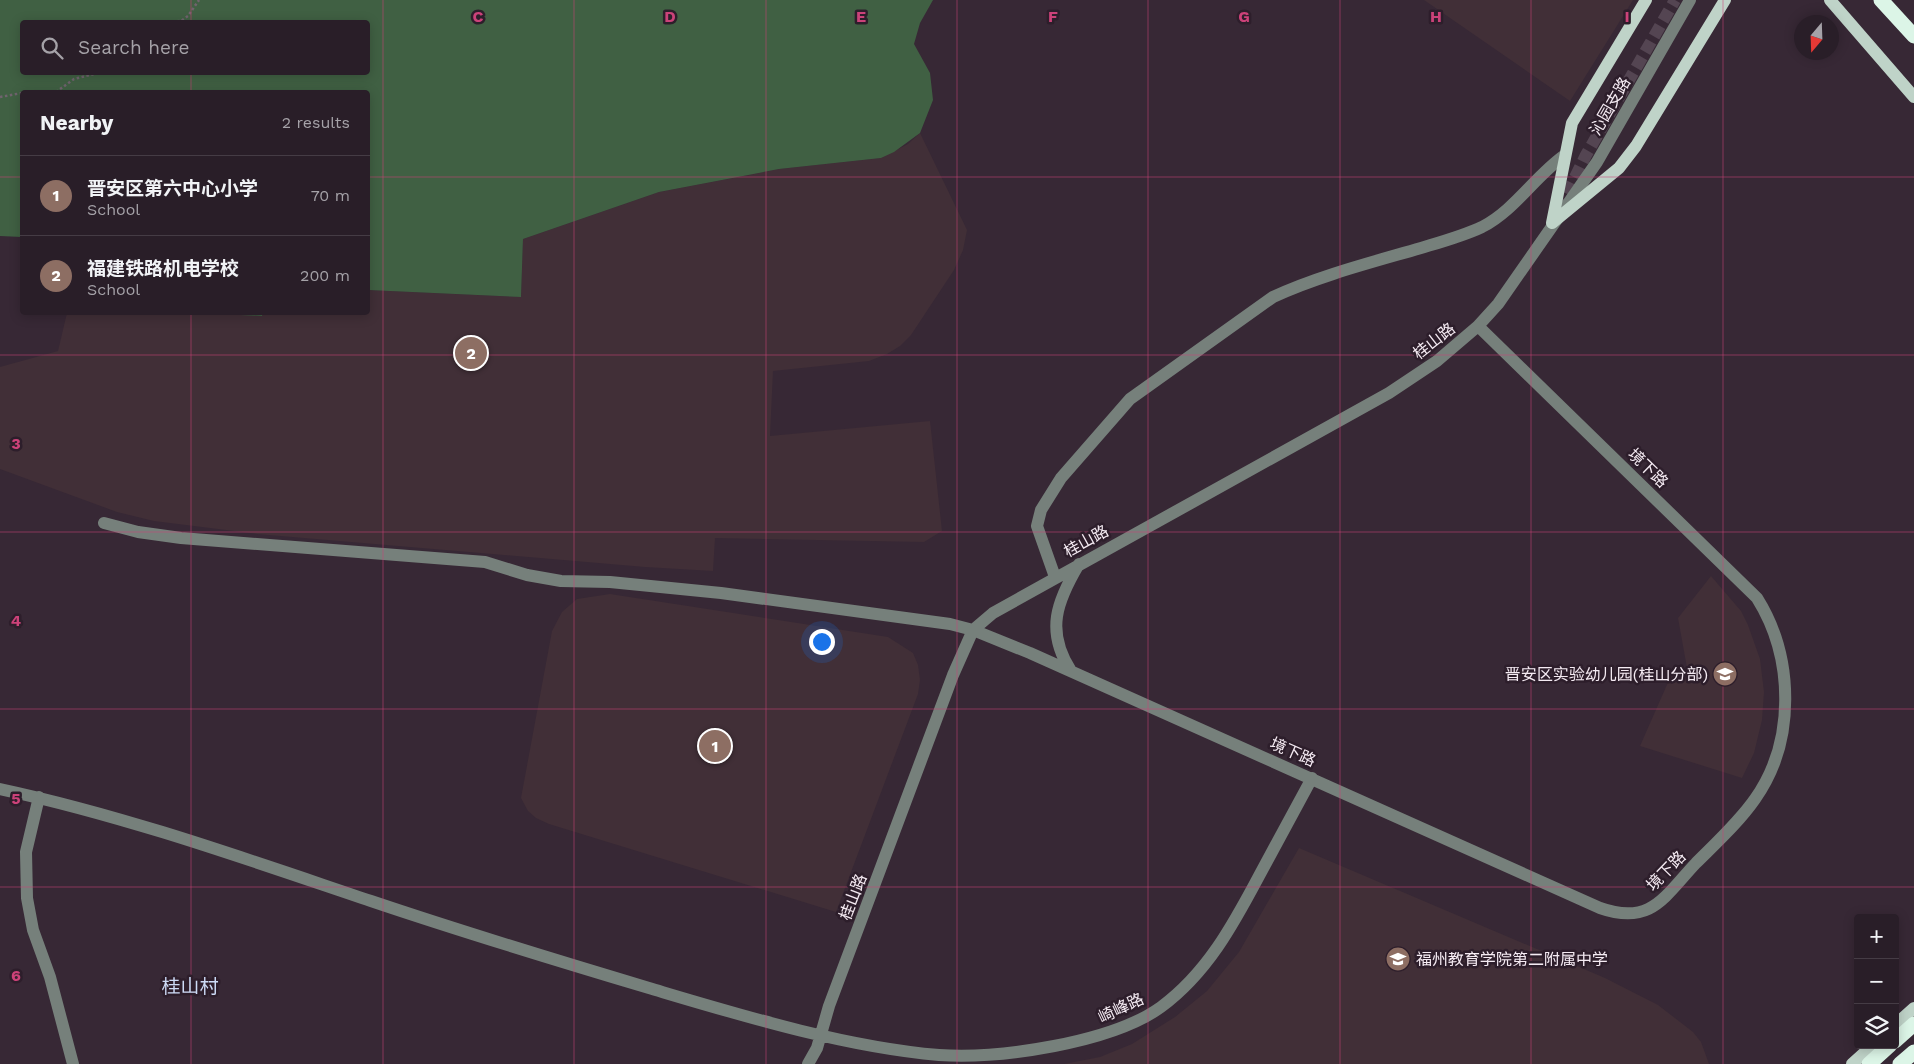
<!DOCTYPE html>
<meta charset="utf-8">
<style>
body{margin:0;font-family:"Work Sans","Noto Sans SC",sans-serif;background:#312730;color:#f1f3f6}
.controls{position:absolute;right:15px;bottom:15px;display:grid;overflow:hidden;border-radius:5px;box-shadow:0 2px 12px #0003}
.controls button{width:45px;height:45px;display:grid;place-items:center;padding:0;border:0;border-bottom:1px solid #453c45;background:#291e28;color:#f1f3f6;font:25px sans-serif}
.compass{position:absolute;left:1794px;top:15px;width:45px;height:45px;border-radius:50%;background:#291e28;box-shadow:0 2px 12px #0003;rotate:199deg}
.you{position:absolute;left:821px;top:641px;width:18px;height:18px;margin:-12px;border:4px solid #fff;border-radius:50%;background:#1a73e8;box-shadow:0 0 0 8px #1a73e833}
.badge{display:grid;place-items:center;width:32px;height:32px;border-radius:50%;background:#93b7fd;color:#fff;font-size:16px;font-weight:700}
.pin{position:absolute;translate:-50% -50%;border:2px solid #fff;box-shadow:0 1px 5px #0006}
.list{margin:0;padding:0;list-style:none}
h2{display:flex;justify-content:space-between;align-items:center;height:65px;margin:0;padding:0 20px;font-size:21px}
h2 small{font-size:16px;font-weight:400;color:#a5a2a8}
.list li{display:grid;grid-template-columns:32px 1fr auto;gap:15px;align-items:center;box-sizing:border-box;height:80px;padding:0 20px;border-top:1px solid #453c45}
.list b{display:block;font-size:19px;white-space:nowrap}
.list p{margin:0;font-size:16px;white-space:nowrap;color:#a5a2a8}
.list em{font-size:16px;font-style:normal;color:#a5a2a8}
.icon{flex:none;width:28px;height:28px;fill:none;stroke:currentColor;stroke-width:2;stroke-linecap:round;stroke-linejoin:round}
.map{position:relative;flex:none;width:1914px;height:1064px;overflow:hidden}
.search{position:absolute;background:#291e28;box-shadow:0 2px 12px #0003;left:20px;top:20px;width:350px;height:55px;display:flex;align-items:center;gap:12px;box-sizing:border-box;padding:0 18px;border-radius:5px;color:#a5a2a8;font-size:19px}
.panel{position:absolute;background:#291e28;box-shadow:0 2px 12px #0003;left:20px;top:90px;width:350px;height:225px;border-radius:5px}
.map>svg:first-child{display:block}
</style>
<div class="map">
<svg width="1914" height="1064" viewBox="0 0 1914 1064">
<rect width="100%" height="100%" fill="#372835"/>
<path fill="#412f37" d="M1424,0H1633L1570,101Z
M920,133L967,230L963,250L954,270L911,335L900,346L887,354L869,361L773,371L770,436L930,421L942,531L924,542L715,538L713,571L645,567L257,534L154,521L117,512L0,469V367L58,351L67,313L199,312L262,316L263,312H368V290L521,297L523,239L659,192L779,169L881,158L908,144Z
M1711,576L1741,611L1748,625L1760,659L1764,692L1762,720L1754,753L1742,778L1640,746L1673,671L1689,679L1678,618Z
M610,594L888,637L913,653L918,665L920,680L918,694L836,912L549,824L536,818L528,811L521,798L552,631L562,612L577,599Z
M1299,848L1605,978L1658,1005L1693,1032L1701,1042L1709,1064H1064L1100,1057L1132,1044L1175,1017L1207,991L1239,952Z"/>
<path fill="#406043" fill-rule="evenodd" d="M0,0H933L920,23L914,44L930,73L933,100L920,133L894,152L881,158L779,169L659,192L523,239L521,297L368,290V92H22V237L0,236ZM22,22H368V72H22Z
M199,313L263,312V313L262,316Z"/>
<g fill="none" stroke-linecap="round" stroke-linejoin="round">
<path stroke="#544552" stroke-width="12" stroke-dasharray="12 6" stroke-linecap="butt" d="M1559,210L1586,155L1675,0"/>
<path stroke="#70636e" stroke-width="2.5" stroke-dasharray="2.5 2.5" stroke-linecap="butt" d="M167,22L181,21L188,16L199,0
M56,92L74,79L94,74L116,72
M0,97L22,93"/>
<path stroke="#76807b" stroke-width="12" d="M104,523L138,532L181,538L485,562L527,575L561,581L610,582L721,593L950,624L973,630L1030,653L1600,908C1651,926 1664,897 1696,863C1716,843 1739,822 1755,799C1796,741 1794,657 1757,598L1478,326
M1055,577L1037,526L1041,510L1061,478L1130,399L1273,297C1318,276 1373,262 1421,248C1441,242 1463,236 1482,227C1515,210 1535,176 1565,155
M1071,671C1045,631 1057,601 1079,564
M0,789C126,816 249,860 371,901C463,932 555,960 649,988C740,1015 844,1047 939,1055C1000,1059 1111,1043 1161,1007C1207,973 1233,925 1259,876C1276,844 1294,811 1312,778
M39,797L26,852L27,898L33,930L50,977L73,1064
M808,1064L817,1048L829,1006L953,675L973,630L993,613L1389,393L1437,361L1478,326L1498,304L1597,162L1690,0"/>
<path stroke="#bfd3c8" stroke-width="12" d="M1830,0L1914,97
M1552,223L1619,168L1636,146L1725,0
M1552,223L1572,123L1646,0
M1895,1025L1914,1008
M1852,1064L1873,1045"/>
<path stroke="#dcf5e7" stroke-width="15" d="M1881,0L1914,36
M1895,1041L1914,1024
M1869,1064L1890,1045
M1900,1064L1914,1052"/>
</g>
<path fill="none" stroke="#cc4279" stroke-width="1" stroke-opacity="0.55" d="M191,0V22M383,0V1064M574,0V1064M766,0V1064M957,0V1064M1148,0V1064M1340,0V1064M1531,0V1064M1723,0V1064M191,72V92M0,177H22M368,177H1914M191,312V1064M0,355H1914M0,532H1914M0,709H1914M0,887H1914"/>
<defs>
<symbol id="school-disc" viewBox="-11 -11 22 22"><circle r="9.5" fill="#8d6e63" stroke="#2d1e2b"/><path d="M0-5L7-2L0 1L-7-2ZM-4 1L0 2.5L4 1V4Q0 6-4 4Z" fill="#fff"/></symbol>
</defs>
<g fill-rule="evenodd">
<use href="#school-disc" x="1711" y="660" width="28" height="28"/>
<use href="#school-disc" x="1384" y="945" width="28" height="28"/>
</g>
<g text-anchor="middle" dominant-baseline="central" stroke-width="5" stroke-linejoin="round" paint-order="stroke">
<g font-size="16" fill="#f5ebf3" stroke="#2d1e2b">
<text transform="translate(1610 106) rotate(-60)">沁园支路</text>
<text transform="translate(1434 341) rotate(-38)">桂山路</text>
<text transform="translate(1648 468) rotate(44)">境下路</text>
<text transform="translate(1086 541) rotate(-29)">桂山路</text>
<text transform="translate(1293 752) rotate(24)">境下路</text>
<text transform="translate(1666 871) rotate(-46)">境下路</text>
<text transform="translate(853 897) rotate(-69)">桂山路</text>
<text transform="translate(1121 1008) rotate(-25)">崎峰路</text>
</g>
<g font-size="16" fill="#f5ebf3" stroke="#2d1e2b" text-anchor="end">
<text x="1708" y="674">晋安区实验幼儿园(桂山分部)</text>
<text x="1416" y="959" text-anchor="start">福州教育学院第二附属中学</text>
</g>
<g font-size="19" fill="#cddbf6" stroke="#2d1e2b">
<text x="190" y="986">桂山村</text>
</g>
</g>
<g font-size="16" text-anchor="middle" font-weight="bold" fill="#cc4279" stroke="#2d1e2b" stroke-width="5" stroke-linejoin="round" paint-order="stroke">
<text x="478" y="22">C</text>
<text x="670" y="22">D</text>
<text x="861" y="22">E</text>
<text x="1053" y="22">F</text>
<text x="1244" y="22">G</text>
<text x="1436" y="22">H</text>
<text x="1627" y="22">I</text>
<text x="16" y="449">3</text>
<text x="16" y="626">4</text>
<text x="16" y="804">5</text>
<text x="16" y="981">6</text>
</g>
</svg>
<div class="controls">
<button>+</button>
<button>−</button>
<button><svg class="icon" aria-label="layers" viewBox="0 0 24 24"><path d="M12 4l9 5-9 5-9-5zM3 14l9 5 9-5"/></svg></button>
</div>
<svg class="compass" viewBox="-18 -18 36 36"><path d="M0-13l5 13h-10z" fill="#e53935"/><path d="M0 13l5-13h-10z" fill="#a5a2a8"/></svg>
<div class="you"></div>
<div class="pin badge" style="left:715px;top:746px;background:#8d6e63">1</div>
<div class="pin badge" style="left:471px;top:353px;background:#8d6e63">2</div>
<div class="search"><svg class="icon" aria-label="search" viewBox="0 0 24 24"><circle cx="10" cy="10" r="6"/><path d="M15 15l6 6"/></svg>Search here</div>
<section class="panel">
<h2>Nearby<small>2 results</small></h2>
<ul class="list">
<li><span class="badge" style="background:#8d6e63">1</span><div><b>晋安区第六中心小学</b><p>School</p></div><em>70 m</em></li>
<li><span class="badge" style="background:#8d6e63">2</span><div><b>福建铁路机电学校</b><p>School</p></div><em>200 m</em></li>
</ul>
</section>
</div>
